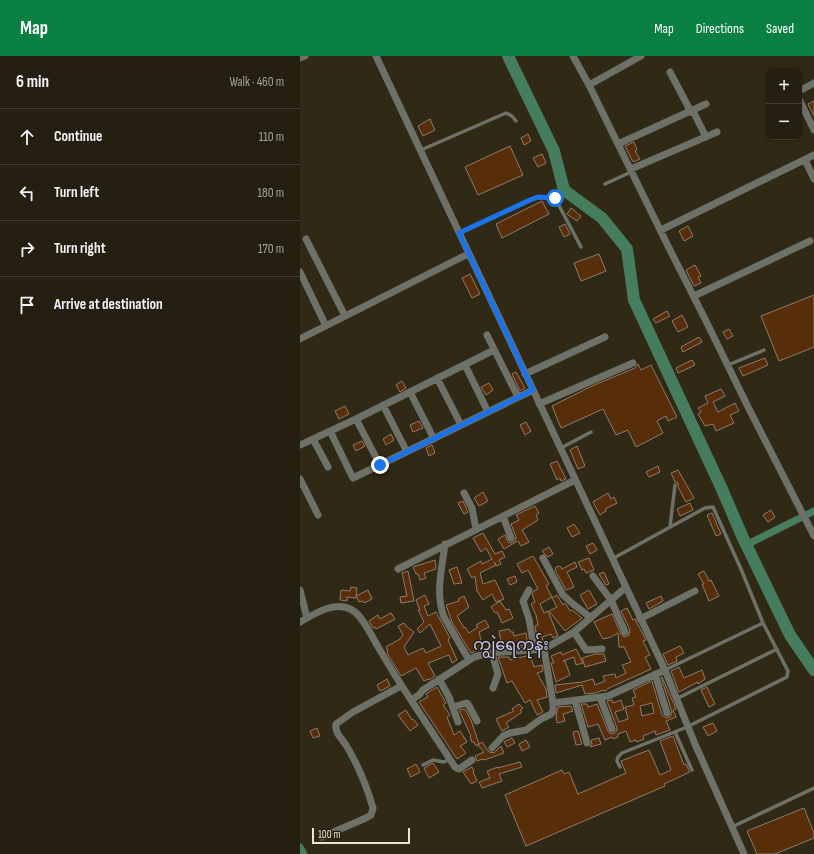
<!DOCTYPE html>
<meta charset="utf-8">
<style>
body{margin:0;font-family:"Sofia Sans Condensed","Noto Sans Myanmar",sans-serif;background:#302c1e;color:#f1f3f6}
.controls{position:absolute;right:12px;top:12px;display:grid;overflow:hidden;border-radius:8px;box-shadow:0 1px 3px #0004}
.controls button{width:36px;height:36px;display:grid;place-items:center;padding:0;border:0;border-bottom:1px solid #413d30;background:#241f10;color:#f1f3f6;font:20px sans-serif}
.scale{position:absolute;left:12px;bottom:10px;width:98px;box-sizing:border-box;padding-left:4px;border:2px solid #e8e4d8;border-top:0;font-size:11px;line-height:14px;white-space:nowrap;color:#e8e4d8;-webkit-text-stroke:3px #261f0c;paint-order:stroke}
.stop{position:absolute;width:12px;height:12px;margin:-9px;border:3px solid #1a73e8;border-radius:50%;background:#fff}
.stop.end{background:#1a73e8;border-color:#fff;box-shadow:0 1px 4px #0008}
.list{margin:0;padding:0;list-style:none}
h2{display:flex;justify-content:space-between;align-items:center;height:52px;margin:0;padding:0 16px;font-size:17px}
h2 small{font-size:13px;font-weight:400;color:#a3a29f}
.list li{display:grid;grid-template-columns:26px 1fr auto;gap:12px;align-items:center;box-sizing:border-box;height:56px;padding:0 16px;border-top:1px solid #413d30}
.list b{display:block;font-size:15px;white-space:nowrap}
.list em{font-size:13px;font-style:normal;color:#a3a29f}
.icon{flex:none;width:22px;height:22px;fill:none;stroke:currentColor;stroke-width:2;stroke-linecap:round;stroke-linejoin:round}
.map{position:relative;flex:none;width:514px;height:798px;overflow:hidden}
header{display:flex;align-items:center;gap:24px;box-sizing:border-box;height:56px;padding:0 20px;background:#0b8043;color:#fff}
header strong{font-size:19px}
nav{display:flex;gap:22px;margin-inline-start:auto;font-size:14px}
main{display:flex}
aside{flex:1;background:#241f10}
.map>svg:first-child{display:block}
</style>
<header>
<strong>Map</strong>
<nav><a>Map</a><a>Directions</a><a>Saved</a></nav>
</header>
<main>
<aside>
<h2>6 min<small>Walk · 460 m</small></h2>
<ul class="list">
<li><svg class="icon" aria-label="ahead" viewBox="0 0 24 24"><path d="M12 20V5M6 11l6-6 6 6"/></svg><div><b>Continue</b></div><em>110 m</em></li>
<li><svg class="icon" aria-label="left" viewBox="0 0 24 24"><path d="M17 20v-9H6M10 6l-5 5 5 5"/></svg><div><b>Turn left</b></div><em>180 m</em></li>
<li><svg class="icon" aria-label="right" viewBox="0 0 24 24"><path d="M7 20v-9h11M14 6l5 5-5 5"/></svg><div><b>Turn right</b></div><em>170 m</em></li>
<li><svg class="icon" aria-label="arrive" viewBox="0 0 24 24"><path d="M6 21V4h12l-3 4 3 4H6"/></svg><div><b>Arrive at destination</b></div></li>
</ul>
</aside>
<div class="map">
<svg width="514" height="798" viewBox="0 0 514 798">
<rect width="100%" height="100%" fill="#302916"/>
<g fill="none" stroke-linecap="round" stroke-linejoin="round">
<path stroke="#467d5e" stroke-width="7" d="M446,489L514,455
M0,791L4,798"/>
<path stroke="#467d5e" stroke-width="12" d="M208,0L254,95L264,134L302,162L327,193L334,244L421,431L443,482L490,579L514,614"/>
</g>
<path fill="#572e09" stroke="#8f7a6c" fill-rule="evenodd" d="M514,45V60L508,48Z
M130,63L135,74L123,80L118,70Z
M228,78L231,85L224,89L221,82Z
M334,86L337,94L335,95L340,103L333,106L325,90Z
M210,90L223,119L178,139L165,111Z
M242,98L246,107L238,111L233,102Z
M242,145L249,158L202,182L196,168Z
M271,152L281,160L277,165L267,158Z
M265,168L270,178L264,181L259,171Z
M388,170L393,180L384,185L379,175Z
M299,198L306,215L281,225L274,207Z
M395,209L401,220L398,221L401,227L394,230L386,214Z
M170,218L180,238L172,242L162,222Z
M514,239V291L479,305L461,260Z
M367,255L370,260L356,267L353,263Z
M382,259L388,271L378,276L372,265Z
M429,273L433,280L427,283L423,276Z
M399,281L402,286L383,296L381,291Z
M465,302L468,309L443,320L439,312Z
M392,304L395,309L378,317L376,312Z
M338,308L341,314L351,309L377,361L368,365L366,360L357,365L363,377L336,391L328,374L316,379L303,353L261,372L252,350L292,330L335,312Z
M216,316L225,332L220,335L212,318Z
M102,325L106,332L100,336L96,329Z
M189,327L193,334L186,339L181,331Z
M421,333L425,340L413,346L418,356L435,347L439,355L430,359L434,367L416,375L413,368L405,370L398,358L401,356L398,352L408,347L405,340Z
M45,350L49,358L39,363L35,355Z
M119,365L123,372L113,376L110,369Z
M226,366L231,375L225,379L220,369Z
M91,378L94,384L86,389L83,383Z
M62,385L65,390L56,395L53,389Z
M132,389L135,397L129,400L126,392Z
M277,390L285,410L278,413L270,394Z
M257,405L266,423L261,425L260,422L257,424L250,408Z
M358,410L360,416L349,421L346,416Z
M378,414L394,442L386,446L378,431V427L375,426L371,417Z
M183,436L188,445L179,450L174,442Z
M308,437L311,443L314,441L317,447L305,453L306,455L300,459L293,446Z
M163,445L168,456L164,458L158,447Z
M390,447L393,454L380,460L377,453Z
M235,450L239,457L236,459L238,464L222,474L229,486L221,490L218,485L204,493L198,483L205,479L208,486L211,487L215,485L216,481L211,468L219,464L216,459Z
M471,454L475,461L468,466L463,459Z
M412,457L421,478L416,480L407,459Z
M274,468L280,477L272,481L267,472Z
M183,477L195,498L202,495L205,501L199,504L201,508L197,510L194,506L196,509L180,517L183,528L195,524L204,543L196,546L192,538L183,544L177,535L175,520L172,522L167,513L181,505L182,508L192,503L186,492L181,496L173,482Z
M293,487L297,494L290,498L286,490Z
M249,491L253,498L248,501L242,495Z
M233,500L249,528L246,530L252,541L240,548L244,557L248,555L258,580L253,582L251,578L242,581L244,587L238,588L235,570L238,569L236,559L231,548L235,546L232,538L234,535L238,533L228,514L222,517L217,508Z
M289,502L294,514L286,517L284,513L282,514L278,506Z
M135,504L136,513L124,517L126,522L120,524L118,518H116L113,511Z
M275,506L277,511L267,516L274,531L266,534L255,514L256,511L260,510L262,513Z
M157,511L162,527L154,528L149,514Z
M108,515L114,545L101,547L100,541L107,540L102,517Z
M404,515L409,525L411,524L419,540L409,545L402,528H404L398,518Z
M304,516L309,528L306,529L299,518Z
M215,520L217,526L210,529L207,523Z
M51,531L57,532L56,542L47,541V545L40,544L41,534L50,535Z
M68,534L72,543L64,547L63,545L59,546L56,540Z
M289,534L297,548L288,553L280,539Z
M125,539L129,548L124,550L128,560L136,556L150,582L148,584L157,604L152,607L149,599L128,607L135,620L129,624L128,623L124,625L116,612L101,620L87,597L88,596L86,591L100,583L103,579L98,570L104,567L106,570L114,576L104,591L108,599L123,592L126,597L141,590L130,568L120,577L117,573L124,566L118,554H120L116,544Z
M257,539L263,549L265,547L270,555L272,554L282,562L265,575L249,555L257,551L252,542Z
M164,540L169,551L157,560L164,572L165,571L169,577L178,571L176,569L185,564L189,571L179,576L181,584L180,585L183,592L171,597L152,566L146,549L159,545L158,543Z
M361,540L363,545L349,553L346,547Z
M200,545L206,554L209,553L213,562L202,567L197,556L195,557L191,551Z
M327,552L333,564L335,563L346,584L343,585L350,599L345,601L351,613L309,632L305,635H304L303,634L295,637L285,638L282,629L256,637L255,629L282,626L293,623L295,629L305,625L303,620L315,618L316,622L326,617L322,609L331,606L324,591H319L318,577L311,581L303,583L294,566L312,558L321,578L324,581L327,580L329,579L330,574L321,555Z
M91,557L95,563L76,573L75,571L73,572L69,565L78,559L80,563Z
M209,573L211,576H213L214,580L226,577L228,589L202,591L199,575Z
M380,590L384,597L376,601L377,605L368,609L363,598Z
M276,593L283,607L276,609L274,601L263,605H265L270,619L256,626L251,607H254L251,600L261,596L262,599Z
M304,598L306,605L285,611L282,602L295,598Z
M230,599L234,611L242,609L243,615L237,617L246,633L247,641L237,644L243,656L237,659L230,644L225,647L212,625L207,627L198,601H209L210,604Z
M379,611L384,622L402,614L405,623L398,628V626L379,636L371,615Z
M361,621H362L376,653L373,654L376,661L366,665L370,674L356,679L355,675L343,680L344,683L337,686L336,684L330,686L326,675L318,678V681L313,683L312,681L305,684L298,668L288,671L281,648H287L288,651L297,648L308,675L309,677L313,678L316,676L317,672L307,645L312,644L313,647L321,644L324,653L315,656L319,666L328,663L325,651L334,649L332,642L336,641L333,634L352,625L362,659L366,662L370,661L372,656ZM352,647L354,657L342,660L340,650Z
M87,623L90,630L80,635L77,629Z
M137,631L146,647L143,649L150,659L147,661L154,679L160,675L167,686L160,690L166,697L157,703L119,646L128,641L126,638Z
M407,631L415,648L409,651L401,634Z
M219,648L223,652L220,654L222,656L206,667L209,671L202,675L196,663L214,655L212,653Z
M271,650L273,655L263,658L265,665L257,667L256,660L258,651Z
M165,653L171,664L179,688L176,690L174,686H172L170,680H171L159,654Z
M106,654L112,664L113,663L118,669L110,675L98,659Z
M413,667L417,675L408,680L403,671Z
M17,672L20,680L13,682L10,675Z
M278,675L282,688L276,689L273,676Z
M373,680L384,709L386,708L390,716L364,728L365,730L226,790L205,739L262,714L264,718L269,716L278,738L326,717L321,705L349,694L360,719L371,714L360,685Z
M212,682L215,687L207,691L204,686Z
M299,682L301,688L290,691L292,688L291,684Z
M226,684L230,691L222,695L219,688Z
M182,686L189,696L194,697L201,690L204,697L184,704L183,703L177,705L175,700L184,696L178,689Z
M220,706L222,711L199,718L202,725L182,732L179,726L190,722L187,715L198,711V712Z
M133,707L139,716L129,722L124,712Z
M116,708L120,716L111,721L107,713Z
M172,711L174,715L173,716L177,725L171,728L163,716Z
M504,752L514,777V782L475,798H457L447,775Z"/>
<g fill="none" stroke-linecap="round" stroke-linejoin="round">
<path stroke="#6d7167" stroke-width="3.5" d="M121,94L206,57L212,60L216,65
M305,128L331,116
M160,177L230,144C239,141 246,141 255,142L281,191
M428,309L464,294
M261,392L291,376
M370,471L375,429
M312,503L405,452L413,451L441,513L463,567L488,615L487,621L387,671L322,697L318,701L317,705L320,711
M365,614L463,567
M376,643L477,593
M375,676L392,714
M123,709L133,704L144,706L150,703
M432,771L514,732"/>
<path stroke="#6d7167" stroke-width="7" d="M76,0L365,614L395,688L444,798
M273,0L289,29L368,190L406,265L449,353L514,480
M0,2L5,0
M370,16L391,56
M289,29L341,0
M499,35L514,27
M499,43L514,74
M393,55L406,81
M318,88L406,48
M505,104L514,123
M331,113L417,76
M361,174L514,99
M6,183L45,260
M0,216L26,270
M394,240L510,185
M187,279L218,341
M0,283L168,198
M165,309L188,356
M225,318L305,281
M137,322L161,369
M110,336L134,383
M239,348L333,307
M83,349L107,396
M56,363L80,409
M30,375L51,418L53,422L55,421L233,334
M13,383L28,411
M0,389L56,363L194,294
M0,423L18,459
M164,437L172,452L176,473
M203,460L211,482
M145,488C142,512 135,538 144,561L169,604
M243,502L263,539L273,548L290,561
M98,513L275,424
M293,520L311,544L325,576
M0,534L7,562
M229,534L223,545L229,563L234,593
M340,563L395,535
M0,566C14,558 35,544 52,554C62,559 71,579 77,589C88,608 99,626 111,644L119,639L123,634L174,601L189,597L244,593L274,576L325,532
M274,576L286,594L302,593
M192,597L198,618L193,632
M355,618L367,657
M139,623L149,641L158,666
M300,641L312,673
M111,644L155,711L159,713L172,704
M275,644L287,687
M253,647L308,640L365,614
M153,651L166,647L168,648L177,665
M192,692L203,680L210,677L226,674L241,663L251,658L253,655V647L244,593
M22,781L66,762L71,759L73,752C67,731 58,709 46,689C42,683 34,676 36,668L53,656L101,630"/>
</g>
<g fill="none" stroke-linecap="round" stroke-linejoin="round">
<path stroke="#1a73e8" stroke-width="5" d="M80,409L233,334L159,177L230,144L238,141L255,142"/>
</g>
<g text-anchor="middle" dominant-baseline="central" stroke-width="3" stroke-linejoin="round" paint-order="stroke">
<g font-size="16" fill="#c4c5fe" stroke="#261f0c">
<text x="211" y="589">ကျွဲရေကုန်း</text>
</g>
</g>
</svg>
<div class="controls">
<button>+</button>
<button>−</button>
</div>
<div class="scale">100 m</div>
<div class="stop" style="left:255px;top:142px"></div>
<div class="stop end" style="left:80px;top:409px"></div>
</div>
</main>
